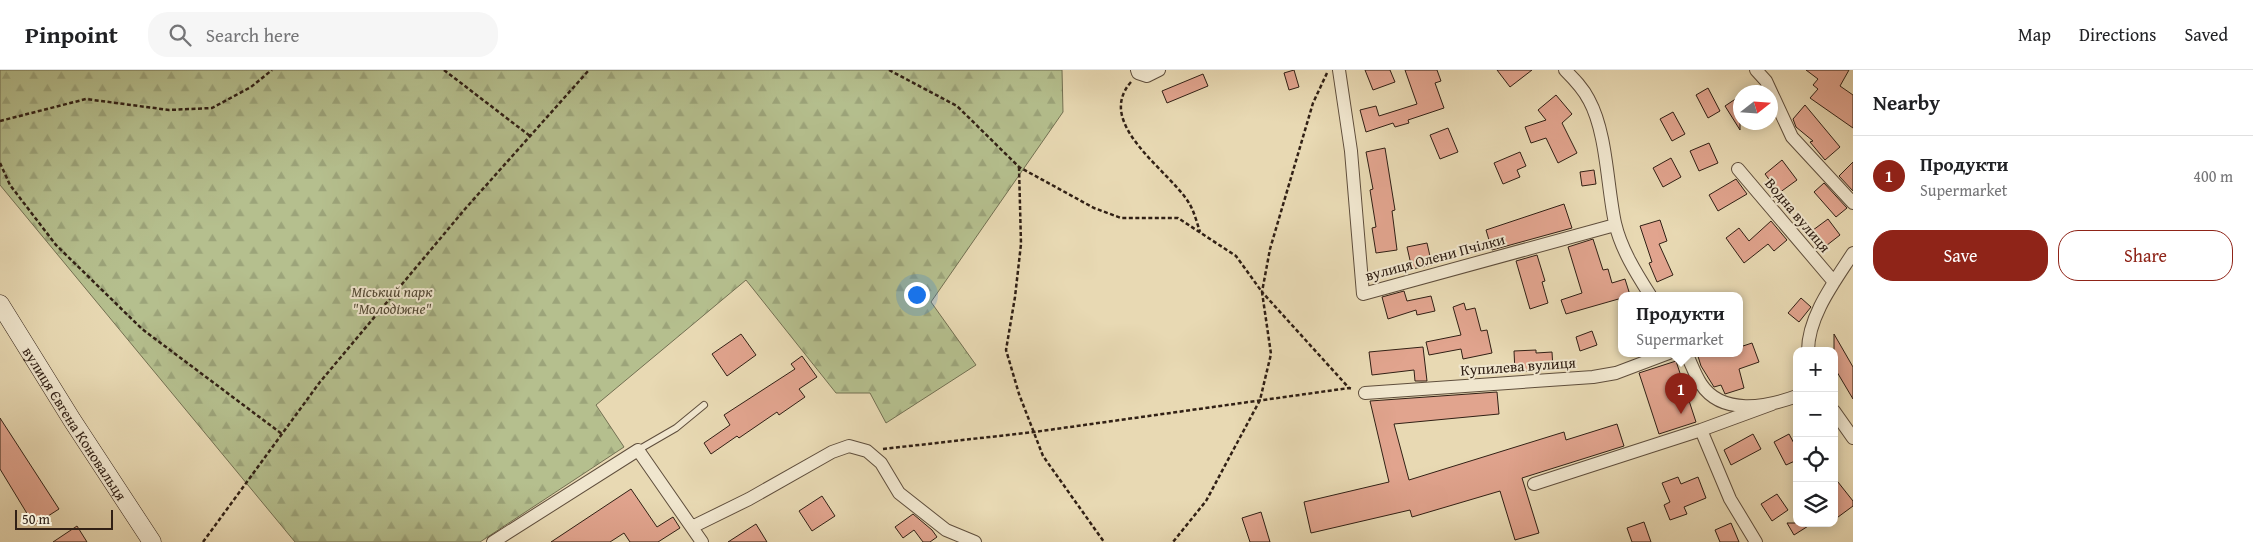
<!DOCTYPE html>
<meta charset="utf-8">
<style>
body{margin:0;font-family:"Gentium Book Plus",serif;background:#f6f6f6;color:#202124}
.controls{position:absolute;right:15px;bottom:15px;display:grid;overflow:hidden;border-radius:10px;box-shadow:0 2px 12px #0003}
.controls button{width:45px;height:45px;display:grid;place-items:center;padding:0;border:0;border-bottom:1px solid #e0e0e0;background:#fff;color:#202124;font:25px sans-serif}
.compass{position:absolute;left:1733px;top:15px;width:45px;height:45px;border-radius:50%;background:#fff;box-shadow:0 2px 12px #0003;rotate:73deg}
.scale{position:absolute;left:15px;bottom:12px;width:98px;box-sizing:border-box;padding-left:5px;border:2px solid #312015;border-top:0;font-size:14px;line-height:18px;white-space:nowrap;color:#312015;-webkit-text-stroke:4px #f0e6ce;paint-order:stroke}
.you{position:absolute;left:916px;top:224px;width:18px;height:18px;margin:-12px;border:4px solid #fff;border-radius:50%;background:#1a73e8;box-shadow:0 0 0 8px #1a73e833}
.badge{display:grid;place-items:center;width:32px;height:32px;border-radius:50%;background:#8f2418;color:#fff;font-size:16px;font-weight:700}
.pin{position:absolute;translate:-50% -41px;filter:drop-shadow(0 1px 2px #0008)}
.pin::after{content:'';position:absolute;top:26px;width:18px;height:15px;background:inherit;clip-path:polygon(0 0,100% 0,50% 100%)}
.popup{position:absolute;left:1618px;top:222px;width:125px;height:65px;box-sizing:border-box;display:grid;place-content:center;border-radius:10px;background:#fff;filter:drop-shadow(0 1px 4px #0005);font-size:16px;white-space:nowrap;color:#757577}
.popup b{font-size:19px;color:#202124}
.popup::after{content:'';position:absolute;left:50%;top:100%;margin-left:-10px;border:10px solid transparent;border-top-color:#fff}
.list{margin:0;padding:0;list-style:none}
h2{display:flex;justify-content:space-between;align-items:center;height:65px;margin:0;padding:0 20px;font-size:21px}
h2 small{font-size:16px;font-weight:400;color:#757577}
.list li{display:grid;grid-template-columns:32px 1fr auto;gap:15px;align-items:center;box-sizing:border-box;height:80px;padding:0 20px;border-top:1px solid #e0e0e0}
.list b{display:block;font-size:19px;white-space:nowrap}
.list p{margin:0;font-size:16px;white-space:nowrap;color:#757577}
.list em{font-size:16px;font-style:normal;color:#757577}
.actions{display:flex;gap:10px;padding:15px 20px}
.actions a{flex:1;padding:11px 0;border:1px solid #8f2418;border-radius:20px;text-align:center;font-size:18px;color:#8f2418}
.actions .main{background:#8f2418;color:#fff}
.icon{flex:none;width:28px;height:28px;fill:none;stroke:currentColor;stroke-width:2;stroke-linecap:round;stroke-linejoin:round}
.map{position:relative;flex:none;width:1853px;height:472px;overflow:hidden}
header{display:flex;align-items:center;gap:30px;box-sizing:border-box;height:70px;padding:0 25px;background:#fff;border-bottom:1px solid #e0e0e0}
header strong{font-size:24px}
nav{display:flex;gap:28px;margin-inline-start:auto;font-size:18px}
.search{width:350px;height:45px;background:#f6f6f6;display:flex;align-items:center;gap:12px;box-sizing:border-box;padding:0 18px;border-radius:20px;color:#757577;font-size:19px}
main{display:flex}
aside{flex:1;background:#fff}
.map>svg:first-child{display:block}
</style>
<header>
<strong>Pinpoint</strong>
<div class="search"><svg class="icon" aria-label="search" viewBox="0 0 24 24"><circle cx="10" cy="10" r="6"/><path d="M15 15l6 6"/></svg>Search here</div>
<nav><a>Map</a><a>Directions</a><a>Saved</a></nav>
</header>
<main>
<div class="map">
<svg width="1853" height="472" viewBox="0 0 1853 472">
<defs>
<pattern id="forest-firs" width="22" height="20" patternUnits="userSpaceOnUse" patternTransform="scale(1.25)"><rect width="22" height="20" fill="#b5bf8e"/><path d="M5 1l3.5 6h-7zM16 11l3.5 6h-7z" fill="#9ca47a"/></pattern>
</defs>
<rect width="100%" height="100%" fill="#e8d9b3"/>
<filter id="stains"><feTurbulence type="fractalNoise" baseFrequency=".004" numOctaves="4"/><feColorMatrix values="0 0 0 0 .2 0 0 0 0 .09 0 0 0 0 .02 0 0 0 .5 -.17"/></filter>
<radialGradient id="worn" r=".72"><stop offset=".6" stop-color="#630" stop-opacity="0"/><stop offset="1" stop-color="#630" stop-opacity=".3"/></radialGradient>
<path fill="url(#forest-firs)" stroke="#737052" d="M0,0H1062L1063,42L931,232L976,295L886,353L870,323H836L746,210L596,335L624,377L480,472H295L0,115Z"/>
<path fill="#e1a48e" stroke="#312015" d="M1294,0L1299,17L1289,20L1284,3Z
M1365,0H1390L1395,12L1373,20Z
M1405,0H1437L1441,11L1435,13L1444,38L1408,50L1409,53L1395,57L1393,53L1366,62L1360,40L1376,36L1379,46L1417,34Z
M1497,0H1532L1510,17Z
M1806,0H1849L1840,16L1853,25V58L1810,28L1818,19L1813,15L1818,9Z
M1203,4L1208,16L1167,33L1162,21Z
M1708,18L1720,41L1708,48L1696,25Z
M1556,25L1572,44L1562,53L1577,83L1558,93L1546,68L1531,73L1525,57L1546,50L1538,40Z
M1740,26V60L1725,36Z
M1805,35L1840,77L1825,90L1810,72L1813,71L1796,57L1793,49Z
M1673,42L1685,64L1672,71L1660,49Z
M1448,58L1458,82L1440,89L1430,65Z
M1709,73L1718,93L1699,101L1690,81Z
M1385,78L1395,140L1392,141L1397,180L1376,183L1372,158L1376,157L1370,120L1373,119L1366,82Z
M1520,82L1526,96L1517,100L1520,107L1503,114L1494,93Z
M1671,88L1681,107L1663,117L1653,98Z
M1782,90L1797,110L1779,123L1765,104Z
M1853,92V121L1839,106Z
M1594,100L1596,114L1582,116L1580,102Z
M1736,109L1747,124L1718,141L1709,125Z
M1824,113L1847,138L1836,147L1814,122Z
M1564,134L1572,158L1492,180L1486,160Z
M1828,149L1840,165L1822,179L1809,163Z
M1660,150L1667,171L1659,174L1673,205L1657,212L1649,193L1652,192L1640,156Z
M1771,151L1787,170L1774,181L1768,174L1744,193L1726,168L1739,158L1749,171Z
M1593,169L1603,200L1608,199L1612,213L1625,209L1630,225H1622V228L1566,244L1561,230L1582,223L1568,177Z
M1427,173L1432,195L1412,199L1407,177Z
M1537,185L1545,211L1542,212L1548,233L1530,239L1516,191Z
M1404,221L1407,231L1431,226L1435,241L1417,245L1416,240L1388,249L1382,227Z
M1801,228L1811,237L1799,252L1788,243Z
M1464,233L1466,240L1475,238L1481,261L1487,260L1492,283L1463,289L1461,279L1429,285L1426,272L1461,265L1453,237Z
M1592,261L1597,275L1580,281L1576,267Z
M741,264L756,285L727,306L712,284Z
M1834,264L1853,297V329L1834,297Z
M1752,273L1759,292L1739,299L1744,318L1725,324L1721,315L1714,317L1701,296L1697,283H1740V277Z
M1423,277L1427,311H1415L1414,300L1372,305L1369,282Z
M1536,280V283L1552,282L1553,299L1515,302L1514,281Z
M802,286L817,307L799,319L805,327L779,345L777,342L739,368L737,366L711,384L704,373L730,355L724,345L795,299L791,294Z
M1676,291L1696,352L1659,364L1639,303Z
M1497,322L1499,344L1394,354L1409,410L1564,362L1566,370L1617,354L1624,376L1522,408L1539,463L1515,470L1500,421L1412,447L1410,440L1311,463L1304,432L1389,412L1370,331Z
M0,348L59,439L34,455L0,399Z
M1753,364L1761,379L1731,395L1724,380Z
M1789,364L1797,379V390L1786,395L1774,372Z
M1678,407L1681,414L1698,407L1706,428L1684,437L1687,444L1670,450L1664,435L1670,432L1662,413Z
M1834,407L1853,431V436L1834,450Z
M631,419L657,457L673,447L680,458L658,472H630L624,463L610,472H551Z
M1777,424L1788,440L1772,451L1761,434Z
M822,426L835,446L812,461L799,441Z
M1261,442L1270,472H1250L1242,448Z
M913,444L932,460L937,467L930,472H923L914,460L903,468L895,457Z
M1644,452L1651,472H1632L1627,458Z
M1731,453L1739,472H1720L1715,460Z
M1787,453H1813L1794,465Z
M756,454L767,472H728Z
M77,456L87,472H53Z"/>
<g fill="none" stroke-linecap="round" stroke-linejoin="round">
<defs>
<path id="lane" d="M638,380L676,358L704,335"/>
<path id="street" d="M1137,0L1138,3L1147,6L1159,0
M1339,0L1351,81L1363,224L1615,155
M1565,0C1574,9 1583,18 1589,30C1607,63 1607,116 1615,153C1621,179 1636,203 1650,225
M1756,0L1766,11L1792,67L1853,133
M1738,99L1834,212
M1808,281C1808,246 1835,211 1853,183
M1686,283C1691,293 1695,305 1701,314C1722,346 1767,337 1797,326
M1365,323L1593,307L1616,303L1669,283
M1834,341L1853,368
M1701,360L1730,429L1756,472
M1534,414L1701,360L1772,334
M692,457L749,429L832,382L849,376L867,381L881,393L899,423L946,460L975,472
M493,472L638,380L702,472"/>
<g id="secondary">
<path id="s1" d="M0,234L72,350L152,472"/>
</g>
</defs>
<use href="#lane" stroke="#5f4e3c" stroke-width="8"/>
<use href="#street" stroke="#5f4e3c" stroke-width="14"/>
<use href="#secondary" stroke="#312015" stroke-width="19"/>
<path stroke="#312015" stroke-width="2.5" stroke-dasharray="4 2.5" stroke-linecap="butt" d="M444,0L530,66
M889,0L957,36L1019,97L1094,138L1121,148H1178L1236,186L1262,222L1271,284L1260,330L1206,431L1173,472
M1327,3L1313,33L1270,179L1262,222L1349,318
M1131,12C1094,54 1169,100 1189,133C1194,141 1197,153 1200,162
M0,51L86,29L169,40L212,38L251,17L272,0
M0,93L10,115L56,175L142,259L282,364
M1019,97L1021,174L1015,227L1006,280L1019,324L1043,386L1104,472
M883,379L1034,362L1349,318L1353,319
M203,472L320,312L465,139L589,0"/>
<use href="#lane" stroke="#f0e6ce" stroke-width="6"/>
<use href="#street" stroke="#f0e6ce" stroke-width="12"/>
<use href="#secondary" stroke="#f0e6ce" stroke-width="18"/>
</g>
<g text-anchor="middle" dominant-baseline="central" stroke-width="4" stroke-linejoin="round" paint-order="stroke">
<g font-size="15" fill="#312015" stroke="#f0e6ce">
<text transform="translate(1798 145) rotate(50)">Водна вулиця</text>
<text transform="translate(1435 187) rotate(-15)">вулиця Олени Пчілки</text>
<text transform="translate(1518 296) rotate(-4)">Купилева вулиця</text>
<text stroke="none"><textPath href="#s1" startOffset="141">вулиця Євгена Коновальця</textPath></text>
</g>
<g font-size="15" font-style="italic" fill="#524833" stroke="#f0e6ce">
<text x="392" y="221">Міський парк<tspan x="392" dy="17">"Молодіжне"</tspan></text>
</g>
</g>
<rect width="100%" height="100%" filter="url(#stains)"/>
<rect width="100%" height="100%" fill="url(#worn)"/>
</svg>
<div class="controls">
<button>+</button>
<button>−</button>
<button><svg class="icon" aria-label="locate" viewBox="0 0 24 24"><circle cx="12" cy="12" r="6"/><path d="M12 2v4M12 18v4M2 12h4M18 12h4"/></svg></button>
<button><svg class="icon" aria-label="layers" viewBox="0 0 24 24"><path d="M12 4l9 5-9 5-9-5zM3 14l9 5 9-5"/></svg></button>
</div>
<svg class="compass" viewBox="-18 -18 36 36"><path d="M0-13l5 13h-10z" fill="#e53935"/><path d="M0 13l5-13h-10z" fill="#757577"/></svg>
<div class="scale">50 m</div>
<div class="you"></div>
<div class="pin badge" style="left:1681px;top:344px">1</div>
<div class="popup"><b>Продукти</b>Supermarket</div>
</div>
<aside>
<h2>Nearby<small></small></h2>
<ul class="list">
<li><span class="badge">1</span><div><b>Продукти</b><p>Supermarket</p></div><em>400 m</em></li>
</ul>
<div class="actions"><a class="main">Save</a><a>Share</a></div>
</aside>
</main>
